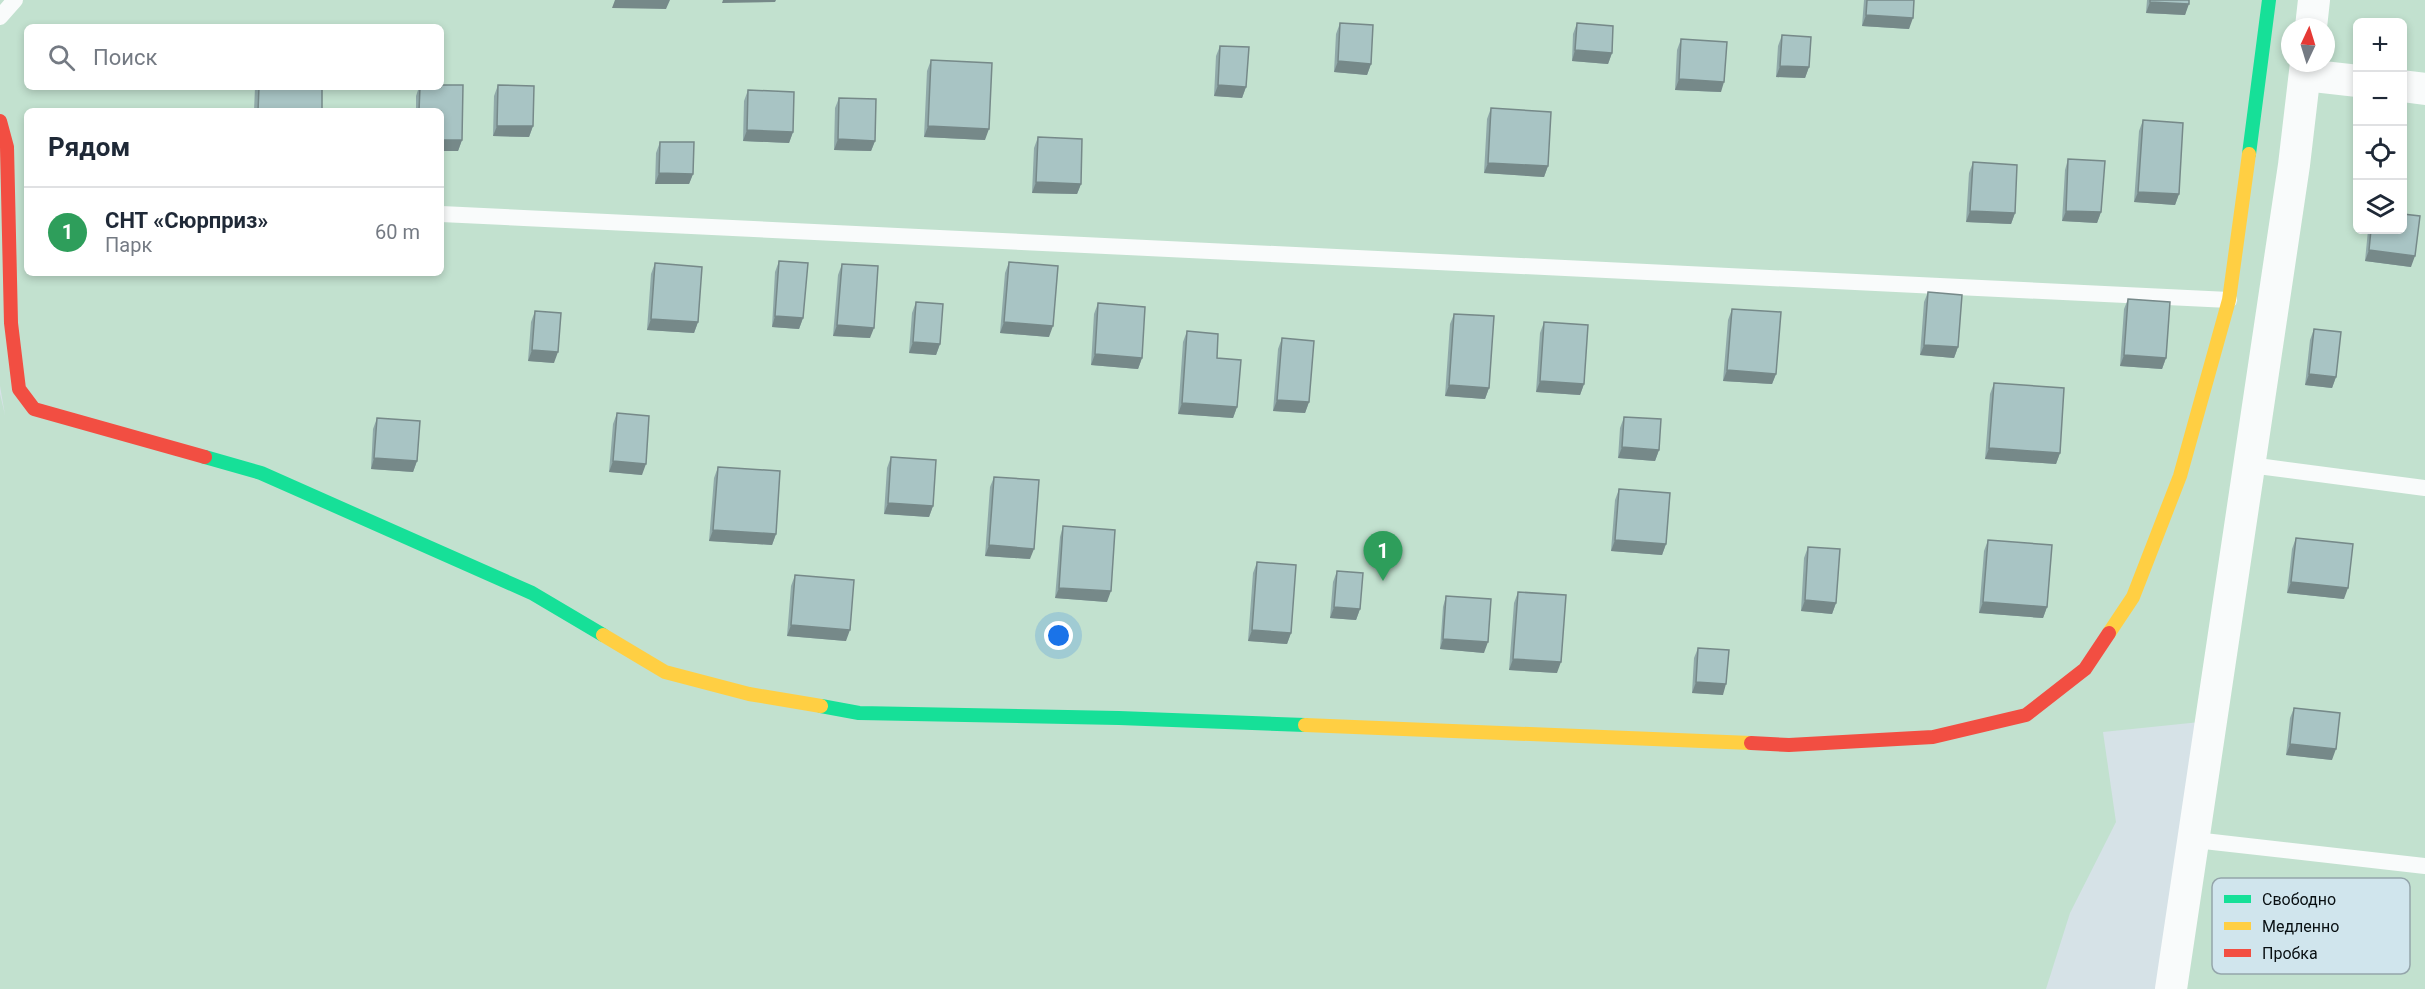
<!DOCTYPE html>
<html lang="ru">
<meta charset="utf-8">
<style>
body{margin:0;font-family:Roboto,sans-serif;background:#f2f2f3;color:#1f2937}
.controls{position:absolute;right:18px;top:18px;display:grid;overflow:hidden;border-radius:9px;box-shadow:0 3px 9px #0003}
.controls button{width:54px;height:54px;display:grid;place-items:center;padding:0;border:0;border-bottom:2px solid #e0e1e3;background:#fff;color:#1f2937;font:30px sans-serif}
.compass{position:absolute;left:2281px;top:18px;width:54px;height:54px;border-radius:50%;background:#fff;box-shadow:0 3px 9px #0003;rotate:4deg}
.you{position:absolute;left:1059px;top:636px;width:21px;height:21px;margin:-15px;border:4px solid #fff;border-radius:50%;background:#1a73e8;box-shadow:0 0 0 9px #1a73e833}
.badge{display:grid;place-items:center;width:39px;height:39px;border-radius:50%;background:#ea580c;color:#fff;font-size:20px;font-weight:700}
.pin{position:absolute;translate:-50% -50px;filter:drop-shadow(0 2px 3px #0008)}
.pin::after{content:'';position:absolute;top:32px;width:21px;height:18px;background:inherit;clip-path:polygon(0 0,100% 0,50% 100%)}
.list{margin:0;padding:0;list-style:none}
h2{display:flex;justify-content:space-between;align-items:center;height:78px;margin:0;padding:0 24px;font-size:26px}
h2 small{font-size:20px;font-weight:400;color:#747a83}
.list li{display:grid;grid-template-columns:39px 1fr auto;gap:18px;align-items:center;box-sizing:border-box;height:90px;padding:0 24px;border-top:2px solid #e0e1e3}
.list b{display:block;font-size:22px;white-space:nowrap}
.list p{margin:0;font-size:20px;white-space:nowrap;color:#747a83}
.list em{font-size:20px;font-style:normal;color:#747a83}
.icon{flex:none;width:33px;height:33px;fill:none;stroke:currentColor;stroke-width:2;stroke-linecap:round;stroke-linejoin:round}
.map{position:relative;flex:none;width:2425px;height:989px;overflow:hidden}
.search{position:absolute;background:#fff;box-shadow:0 3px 9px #0003;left:24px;top:24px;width:420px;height:66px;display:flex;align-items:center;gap:15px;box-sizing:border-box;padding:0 21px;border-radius:9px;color:#747a83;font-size:22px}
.panel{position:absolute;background:#fff;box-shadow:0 3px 9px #0003;left:24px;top:108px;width:420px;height:168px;border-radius:9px}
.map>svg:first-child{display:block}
</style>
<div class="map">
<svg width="2425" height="989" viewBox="0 0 2425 989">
<rect width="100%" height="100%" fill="#d6e2e7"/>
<path fill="#c2e1cf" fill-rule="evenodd" d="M0,0H2425V989H2159L2200,722L2103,732L2116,822L2070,913L2046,989H0V394L5,415L0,386ZM2358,22H2402V230H2358ZM27,27H441V87H27ZM2290,27H2326V63H2290ZM27,111H441V273H27Z"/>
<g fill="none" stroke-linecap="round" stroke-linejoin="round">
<path stroke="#f9fbfb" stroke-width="16" d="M0,17L15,0
M441,214L2229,300
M2250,465L2425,488
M2195,840L2425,866"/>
<path stroke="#f9fbfb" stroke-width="32" d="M2311,27L2314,0
M2305,75L2358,81
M2402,86L2425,89
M2171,989L2294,165L2306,63"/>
<path stroke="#16e098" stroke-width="14" d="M2249,154L2269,0
M205,457L261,473L532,593L603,635
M821,706L859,713L1119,718L1305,725"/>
<path stroke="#ffcf43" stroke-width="14" d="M2109,633L2133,597L2180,476L2229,300L2249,154
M603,635L665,672L749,694L821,706
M1305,725L1751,743"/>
<path stroke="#f24e42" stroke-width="14" d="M0,121L7,147L11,323L19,389L34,409L205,457
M1751,743L1789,745L1933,737L2026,715L2085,669L2109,633"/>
</g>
<path fill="#90a9a9" d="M1864,0H1914L1909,29L1862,26Z
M2147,0H2189L2185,15L2146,13Z
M1340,23L1371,64L1367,75L1334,72L1336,34Z
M1577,23L1612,53L1608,64L1572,61L1573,34Z
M1782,35L1809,67L1805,78L1776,77L1778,46Z
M1681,39L1721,92L1675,90L1677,50Z
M1220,46L1246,87L1242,98L1214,96L1216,56Z
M931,60L985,140L924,137L927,71Z
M498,85L533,126L529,137L493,136L494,96Z
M255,87H322V111H254Z
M419,87H441L462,140L458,151L441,111H416V96Z
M748,90L793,132L789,143L743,141L744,101Z
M839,98L875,141L871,151L834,150L835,108Z
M1491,108L1548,166L1544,177L1484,173L1487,119Z
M2143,120L2179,194L2175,205L2134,202L2139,131Z
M1038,137L1081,184L1077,194L1032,193L1034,148Z
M660,142L693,174L689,184H655L656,153Z
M2068,159L2101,212L2097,223L2062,221L2065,170Z
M1973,162L2015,213L2011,224L1966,222L1969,173Z
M2368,230H2403L2411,267L2365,261Z
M779,261L803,318L799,329L772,327L775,272Z
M1009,262L1049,337L1000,333L1005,273Z
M655,263L698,322L694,333L647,330L651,274Z
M842,264L870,338L833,336L838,275Z
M1928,292L1958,347L1954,358L1920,355L1924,302Z
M2128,299L2166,358L2162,369L2120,366L2124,309Z
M916,302L940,344L936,355L909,353L912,313Z
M1098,303L1142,358L1138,369L1091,365L1094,314Z
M1732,309L1776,374L1772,384L1723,381L1728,320Z
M535,311L554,363L528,361L531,322Z
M1454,314L1489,388L1485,399L1445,396L1450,324Z
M1544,322L1584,384L1580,395L1536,392L1540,333Z
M2314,329L2336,377L2332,388L2305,385L2310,340Z
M1187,331L1217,358L1237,407L1233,418L1178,414L1183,342Z
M1282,338L1309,402L1305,413L1273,411L1278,349Z
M1994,383L2060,453L2056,464L1985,459L1990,394Z
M617,413L642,475L609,472L613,424Z
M1624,417L1659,450L1655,461L1618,458L1620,428Z
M377,418L417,461L413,472L371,469L373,429Z
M891,457L933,506L929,517L884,514L887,468Z
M718,467L776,534L772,545L709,541L714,478Z
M994,477L1030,559L985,556L990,487Z
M1619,489L1666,544L1662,555L1611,551L1615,500Z
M1063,526L1107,602L1055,598L1060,537Z
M2296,538L2344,599L2287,593L2292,549Z
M1988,540L2047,607L2043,618L1979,613L1984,551Z
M1808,547L1836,603L1832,614L1801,611L1804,558Z
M1257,562L1291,633L1287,644L1248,641L1253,573Z
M1337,571L1360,609L1356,620L1330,618L1333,582Z
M795,575L846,641L787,636L791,586Z
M1518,592L1557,673L1509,670L1514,603Z
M1446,596L1484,653L1440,649L1443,607Z
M1698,648L1723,695L1692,693L1694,658Z
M2294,708L2332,760L2286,755L2290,718Z
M2242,880L2290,949L2232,943L2238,891Z
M2344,902L2389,972L2335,966L2340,913Z"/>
<path fill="#768989" d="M615,0H670L666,9L612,8Z
M723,0H776L775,2L722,3Z
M2150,2L2189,4L2185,15L2146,13Z
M1866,15L1913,18L1909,29L1862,26Z
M1575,50L1612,53L1608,64L1572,61Z
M1338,61L1371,64L1367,75L1334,72Z
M1780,66L1809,67L1805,78L1776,77Z
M1679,79L1724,82L1721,92L1675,90Z
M1218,85L1246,87L1242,98L1214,96Z
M497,126H533L529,137L493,136Z
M928,126L989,129L985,140L924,137Z
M747,130L793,132L789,143L743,141Z
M838,139L875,141L871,151L834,150Z
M441,140H462L458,151H441Z
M1488,163L1548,166L1544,177L1484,173Z
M659,173L693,174L689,184H655Z
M1036,182L1081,184L1077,194L1032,193Z
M2138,192L2179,194L2175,205L2134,202Z
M1970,211L2015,213L2011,224L1966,222Z
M2066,211L2101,212L2097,223L2062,221Z
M2369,250L2415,256L2411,267L2365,261Z
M775,316L803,318L799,329L772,327Z
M651,319L698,322L694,333L647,330Z
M1004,322L1053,326L1049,337L1000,333Z
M837,325L874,328L870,338L833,336Z
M913,342L940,344L936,355L909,353Z
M1924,345L1958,347L1954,358L1920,355Z
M532,350L558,352L554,363L528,361Z
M1095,354L1142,358L1138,369L1091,365Z
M2124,355L2166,358L2162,369L2120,366Z
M1727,370L1776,374L1772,384L1723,381Z
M2309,374L2336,377L2332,388L2305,385Z
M1540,381L1584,384L1580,395L1536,392Z
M1449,385L1489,388L1485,399L1445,396Z
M1277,400L1309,402L1305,413L1273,411Z
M1182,403L1237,407L1233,418L1178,414Z
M1622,447L1659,450L1655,461L1618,458Z
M1989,448L2060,453L2056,464L1985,459Z
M374,458L417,461L413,472L371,469Z
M613,461L646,464L642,475L609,472Z
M888,503L933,506L929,517L884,514Z
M713,530L776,534L772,545L709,541Z
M1615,540L1666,544L1662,555L1611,551Z
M989,545L1034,549L1030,559L985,556Z
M2291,582L2348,588L2344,599L2287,593Z
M1059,588L1111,591L1107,602L1055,598Z
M1805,600L1836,603L1832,614L1801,611Z
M1983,602L2047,607L2043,618L1979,613Z
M1334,607L1360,609L1356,620L1330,618Z
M791,625L850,630L846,641L787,636Z
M1252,630L1291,633L1287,644L1248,641Z
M1443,639L1488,642L1484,653L1440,649Z
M1513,659L1561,662L1557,673L1509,670Z
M1696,682L1726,684L1723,695L1692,693Z
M2290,744L2336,749L2332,760L2286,755Z
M2236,932L2294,938L2290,949L2232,943Z
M2339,955L2393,961L2389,972L2335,966Z"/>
<path fill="#a8c4c4" stroke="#768989" stroke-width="1.5" d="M1867,0H1914L1913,18L1866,15Z
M2150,0H2189V4L2150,2Z
M1340,23L1373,25L1371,64L1338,61Z
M1577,23L1613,26L1612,53L1575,50Z
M1782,35L1811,37L1809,67L1780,66Z
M1681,39L1727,42L1724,82L1679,79Z
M1220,46L1249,47L1246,87L1218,85Z
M931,60L992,63L989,129L928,126Z
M441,85H463L462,140H441V111H419L420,87H441Z
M498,85L534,86L533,126H497Z
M259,87H322V111H258Z
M748,90L794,92L793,132L747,130Z
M839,98L876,99L875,141L838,139Z
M1491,108L1551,112L1548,166L1488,163Z
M2143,120L2183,123L2179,194L2138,192Z
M1038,137L1082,139L1081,184L1036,182Z
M660,142H694L693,174L659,173Z
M2068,159L2105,161L2101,212L2066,211Z
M1973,162L2017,165L2015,213L1970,211Z
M2403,214L2420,216L2415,256L2369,250L2371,230H2403Z
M779,261L808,263L803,318L775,316Z
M1009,262L1058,266L1053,326L1004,322Z
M655,263L702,267L698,322L651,319Z
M842,264L878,266L874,328L837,325Z
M1928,292L1962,295L1958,347L1924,345Z
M2128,299L2170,302L2166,358L2124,355Z
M916,302L943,304L940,344L913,342Z
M1098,303L1145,307L1142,358L1095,354Z
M1732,309L1781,312L1776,374L1727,370Z
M535,311L561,313L558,352L532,350Z
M1454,314L1494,316L1489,388L1449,385Z
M1544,322L1588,325L1584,384L1540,381Z
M2314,329L2341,332L2336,377L2309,374Z
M1187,331L1218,334L1217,358L1241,360L1237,407L1182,403Z
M1282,338L1314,341L1309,402L1277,400Z
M1994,383L2064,388L2060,453L1989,448Z
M617,413L649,416L646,464L613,461Z
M1624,417L1661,419L1659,450L1622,447Z
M377,418L420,421L417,461L374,458Z
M891,457L936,460L933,506L888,503Z
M718,467L780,471L776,534L713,530Z
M994,477L1039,480L1034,549L989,545Z
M1619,489L1670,493L1666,544L1615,540Z
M1063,526L1115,530L1111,591L1059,588Z
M2296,538L2353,544L2348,588L2291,582Z
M1988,540L2052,545L2047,607L1983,602Z
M1808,547L1840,549L1836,603L1805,600Z
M1257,562L1296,565L1291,633L1252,630Z
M1337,571L1363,573L1360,609L1334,607Z
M795,575L854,580L850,630L791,625Z
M1518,592L1566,595L1561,662L1513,659Z
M1446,596L1491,599L1488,642L1443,639Z
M1698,648L1729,650L1726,684L1696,682Z
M2294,708L2340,713L2336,749L2290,744Z"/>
<rect x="2212" y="878" width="198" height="96" rx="9" fill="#d0e5ed" stroke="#94a5ab" stroke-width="1.5"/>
<rect x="2224" y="895" width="27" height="8" fill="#16e098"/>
<rect x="2224" y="922" width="27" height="8" fill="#ffcf43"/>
<rect x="2224" y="949" width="27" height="8" fill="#f24e42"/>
<g font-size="16" fill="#080f12">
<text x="2262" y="905">Свободно</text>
<text x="2262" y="932">Медленно</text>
<text x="2262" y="959">Пробка</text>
</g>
</svg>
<div class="controls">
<button>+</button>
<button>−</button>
<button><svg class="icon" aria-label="locate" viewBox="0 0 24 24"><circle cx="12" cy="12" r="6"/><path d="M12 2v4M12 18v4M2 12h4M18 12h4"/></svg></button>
<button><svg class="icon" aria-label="layers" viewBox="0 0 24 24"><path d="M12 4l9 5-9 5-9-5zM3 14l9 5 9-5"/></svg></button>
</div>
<svg class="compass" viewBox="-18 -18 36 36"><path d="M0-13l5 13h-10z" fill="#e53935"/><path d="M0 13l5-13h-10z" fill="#747a83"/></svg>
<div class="you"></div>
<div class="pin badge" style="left:1383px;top:581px;background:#2e9e5b">1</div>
<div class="search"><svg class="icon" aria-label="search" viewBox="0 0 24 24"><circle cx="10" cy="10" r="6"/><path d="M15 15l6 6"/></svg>Поиск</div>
<section class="panel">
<h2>Рядом<small></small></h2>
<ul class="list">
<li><span class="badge" style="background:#2e9e5b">1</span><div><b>СНТ «Сюрприз»</b><p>Парк</p></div><em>60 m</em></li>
</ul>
</section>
</div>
